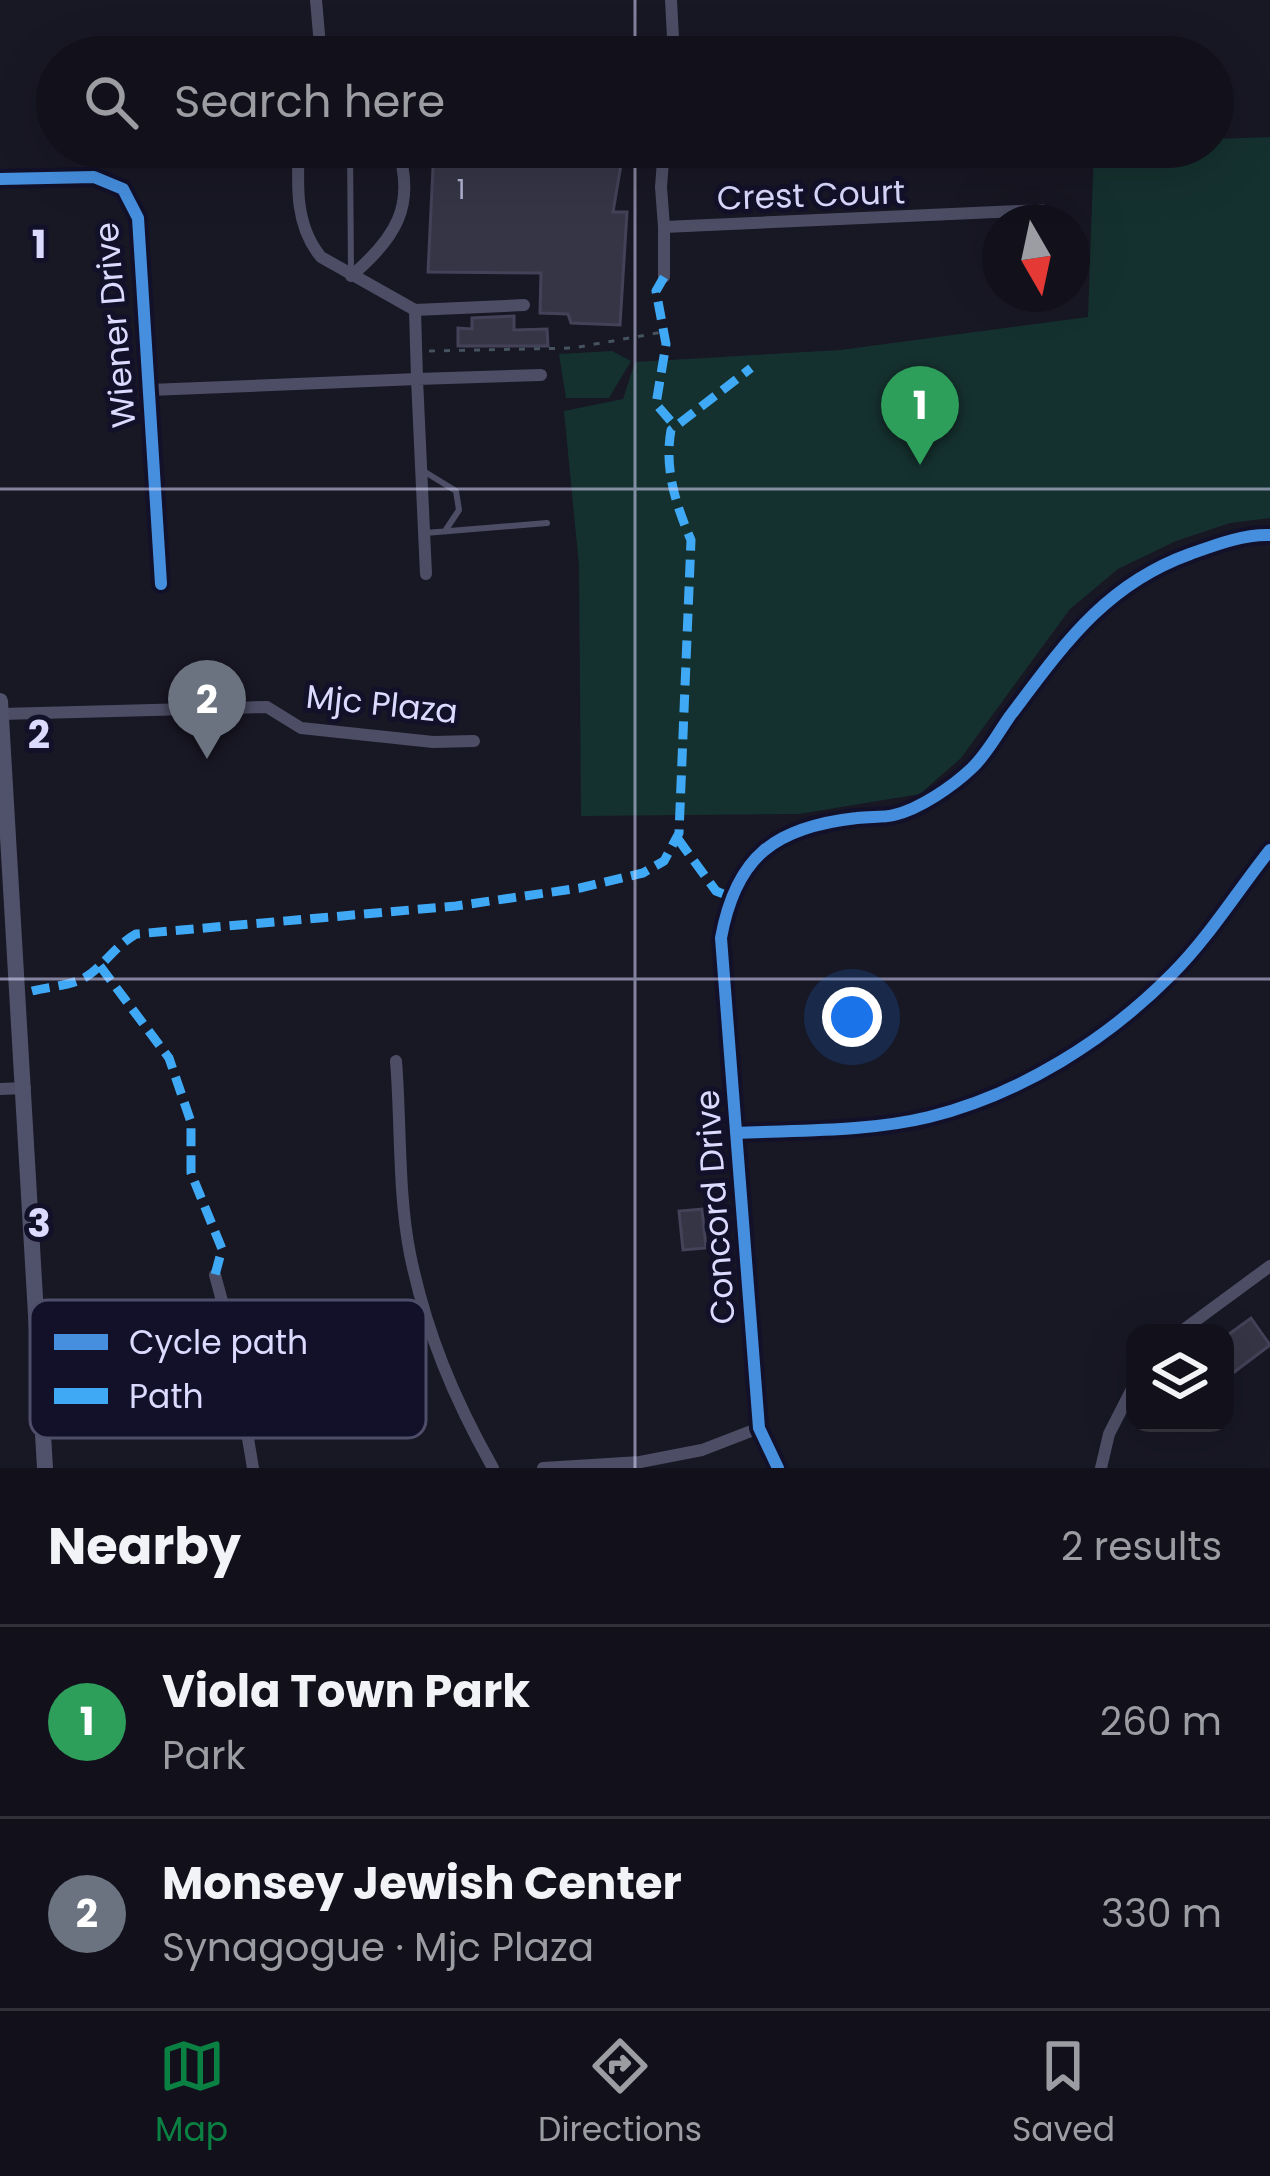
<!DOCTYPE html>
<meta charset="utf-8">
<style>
body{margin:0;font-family:Poppins,sans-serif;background:#1b1a24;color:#f1f3f6}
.controls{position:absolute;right:36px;bottom:36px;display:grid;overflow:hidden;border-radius:24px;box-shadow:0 12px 48px #0002}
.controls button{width:108px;height:108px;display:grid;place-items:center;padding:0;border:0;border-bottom:3px solid #31313a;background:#12111b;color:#f1f3f6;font:60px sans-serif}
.compass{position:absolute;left:982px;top:204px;width:108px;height:108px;border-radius:50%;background:#12111b;box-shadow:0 12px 48px #0002;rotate:171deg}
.you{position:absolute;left:852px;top:1017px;width:42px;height:42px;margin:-30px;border:9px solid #fff;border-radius:50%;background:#1a73e8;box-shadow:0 0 0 18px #1a73e833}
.badge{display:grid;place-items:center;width:78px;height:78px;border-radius:50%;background:#0b8043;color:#fff;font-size:39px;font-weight:700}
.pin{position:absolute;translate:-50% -99px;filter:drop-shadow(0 3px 6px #0008)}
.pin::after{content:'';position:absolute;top:63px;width:42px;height:36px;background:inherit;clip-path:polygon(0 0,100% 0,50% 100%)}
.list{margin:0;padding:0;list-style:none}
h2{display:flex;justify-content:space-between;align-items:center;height:156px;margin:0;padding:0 48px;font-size:51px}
h2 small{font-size:39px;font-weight:400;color:#9c9da3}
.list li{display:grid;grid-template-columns:78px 1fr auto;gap:36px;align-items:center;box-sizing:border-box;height:192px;padding:0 48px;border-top:3px solid #31313a}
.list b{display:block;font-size:45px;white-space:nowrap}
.list p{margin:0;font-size:39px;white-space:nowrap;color:#9c9da3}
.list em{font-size:39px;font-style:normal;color:#9c9da3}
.icon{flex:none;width:66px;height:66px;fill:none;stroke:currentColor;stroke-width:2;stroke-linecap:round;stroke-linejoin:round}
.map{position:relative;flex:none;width:1270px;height:1468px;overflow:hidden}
.search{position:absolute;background:#12111b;box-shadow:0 12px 48px #0002;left:36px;right:36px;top:36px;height:132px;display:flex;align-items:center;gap:30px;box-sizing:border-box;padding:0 42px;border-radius:66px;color:#9c9da3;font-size:45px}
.sheet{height:540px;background:#12111b}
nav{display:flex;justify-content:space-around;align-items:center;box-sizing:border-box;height:168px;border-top:3px solid #31313a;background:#12111b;font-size:33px;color:#9c9da3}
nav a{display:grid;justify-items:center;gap:6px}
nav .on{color:#0b8043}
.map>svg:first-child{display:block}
</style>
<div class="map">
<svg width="1270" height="1468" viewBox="0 0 1270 1468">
<rect width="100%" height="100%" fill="#181724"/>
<path fill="#15312f" d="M1270,137V518L1230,523L1176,541L1118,569L1070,609L961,758L920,794L799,814L581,816L579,566L564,411L623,399L635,362L840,350L1088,317L1094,147H1213V139Z
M612,351L631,361L609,398H566L559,354Z"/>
<path fill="#363546" stroke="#444258" stroke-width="3" d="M434,147H624L613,212H627L620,325L571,323L568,314L540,313L541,273L428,272Z
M514,316V330L547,329L548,346H458V328L472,329V318Z
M702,1209L706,1248L683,1250L679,1211Z
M1251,1318L1270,1345L1225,1379V1337Z"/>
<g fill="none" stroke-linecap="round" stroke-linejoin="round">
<path stroke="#455360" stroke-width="3" stroke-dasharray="6 9" stroke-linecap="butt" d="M429,351L573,348L663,332"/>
<path stroke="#4d4d65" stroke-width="6" d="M350,147L351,272
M425,472L456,491L459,510L445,531
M425,533L547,523"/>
<path stroke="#4d4d65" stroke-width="12" d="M316,0L321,57
M671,0L674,57
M299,147C297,185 295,226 321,257L415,310L524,305
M664,147L661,187L664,227L1042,210
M0,179L94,177L123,189L138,218L161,584
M351,276C395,239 417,205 397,147
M664,277V227
M150,390L417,379L415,310
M426,574L417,379L541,375
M1,714L267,707L301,728L433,742L474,741
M396,1061C401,1122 398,1194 410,1254C426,1332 454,1399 493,1468
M0,1089L25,1088
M736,1133C799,1130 867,1132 929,1117C1021,1094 1107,1040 1173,973C1209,937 1238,890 1270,850
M215,1275L229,1327L253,1468
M1179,1333L1270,1266
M543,1468L640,1462L702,1450L759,1428
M778,1468L759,1428L721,938C736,856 775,827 857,818C869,816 882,818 894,815C920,809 953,786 972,768C987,754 998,733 1010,716C1063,646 1104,585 1190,554C1215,545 1244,534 1270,535
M1101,1468L1109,1434L1135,1383"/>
<path stroke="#50526b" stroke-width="16" d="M0,701L45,1468"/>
<path stroke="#3fa9f5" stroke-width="9" stroke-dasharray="18 9" stroke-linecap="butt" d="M664,277L656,291L666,344L656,404L675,426
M678,839L716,891L731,897
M100,966L169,1058L191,1122V1173L222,1249L215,1275
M32,991C48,987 67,986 82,979C101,970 113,947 136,934L456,906L580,888L643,873L664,861L679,833L691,540C676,505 664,469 671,430L751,368"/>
<defs>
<path id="cycleway" d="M0,179L94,177L123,189L138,218L161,584
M736,1133C799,1130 867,1132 929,1117C1021,1094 1107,1040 1173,973C1209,937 1238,890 1270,850
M778,1468L759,1428L721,938C736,856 775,827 857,818C869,816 882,818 894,815C920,809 953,786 972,768C987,754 998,733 1010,716C1063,646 1104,585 1190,554C1215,545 1244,534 1270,535"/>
</defs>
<use href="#cycleway" stroke="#13112a" stroke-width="20"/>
<use href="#cycleway" stroke="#468fdf" stroke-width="12"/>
</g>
<path fill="none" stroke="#dcdbff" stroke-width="3" stroke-opacity="0.55" d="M635,0V57M635,147V1468M0,489H1270M0,979H1270"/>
<g text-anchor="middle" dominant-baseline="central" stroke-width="10" stroke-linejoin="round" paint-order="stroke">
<g font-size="27" fill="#b2b2d1">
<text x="461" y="189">1</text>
</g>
<g font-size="33" fill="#dcdbff" stroke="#13112a">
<text transform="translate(811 195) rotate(-2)">Crest Court</text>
<text transform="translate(115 325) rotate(-95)">Wiener Drive</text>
<text transform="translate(382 704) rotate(6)">Mjc Plaza</text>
<text transform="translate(715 1207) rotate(-94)">Concord Drive</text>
</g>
</g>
<rect x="30" y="1300" width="396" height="138" rx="18" fill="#13112a" stroke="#4f4e6a" stroke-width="3"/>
<rect x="54" y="1334" width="54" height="16" fill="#468fdf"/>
<rect x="54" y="1388" width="54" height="16" fill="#3fa9f5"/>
<g font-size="33" fill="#dcdbff">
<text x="129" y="1354">Cycle path</text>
<text x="129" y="1408">Path</text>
</g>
<g font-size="39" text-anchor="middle" font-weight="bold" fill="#dcdbff" stroke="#13112a" stroke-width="10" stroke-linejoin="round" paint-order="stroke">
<text x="39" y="258">1</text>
<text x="39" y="748">2</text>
<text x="39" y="1237">3</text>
</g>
</svg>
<div class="controls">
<button><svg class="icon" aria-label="layers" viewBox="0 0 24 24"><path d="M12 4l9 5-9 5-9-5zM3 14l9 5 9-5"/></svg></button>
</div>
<svg class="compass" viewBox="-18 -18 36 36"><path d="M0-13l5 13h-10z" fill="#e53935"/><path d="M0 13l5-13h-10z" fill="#9c9da3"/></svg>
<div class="you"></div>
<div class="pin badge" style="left:920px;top:465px;background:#2e9e5b">1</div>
<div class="pin badge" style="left:207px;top:759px;background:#6b7280">2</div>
<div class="search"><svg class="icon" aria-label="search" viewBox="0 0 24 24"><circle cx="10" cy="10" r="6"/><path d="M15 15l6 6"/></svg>Search here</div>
</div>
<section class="sheet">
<h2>Nearby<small>2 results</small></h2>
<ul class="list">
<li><span class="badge" style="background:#2e9e5b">1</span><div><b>Viola Town Park</b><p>Park</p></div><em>260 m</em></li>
<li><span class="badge" style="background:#6b7280">2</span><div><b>Monsey Jewish Center</b><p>Synagogue · Mjc Plaza</p></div><em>330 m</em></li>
</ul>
</section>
<nav>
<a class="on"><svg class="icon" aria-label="map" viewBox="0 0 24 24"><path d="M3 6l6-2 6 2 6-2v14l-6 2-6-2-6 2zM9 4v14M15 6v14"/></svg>Map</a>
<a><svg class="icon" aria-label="directions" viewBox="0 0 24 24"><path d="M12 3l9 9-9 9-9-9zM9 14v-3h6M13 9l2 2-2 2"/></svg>Directions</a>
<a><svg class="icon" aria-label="saved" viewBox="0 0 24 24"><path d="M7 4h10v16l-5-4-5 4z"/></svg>Saved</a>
</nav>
